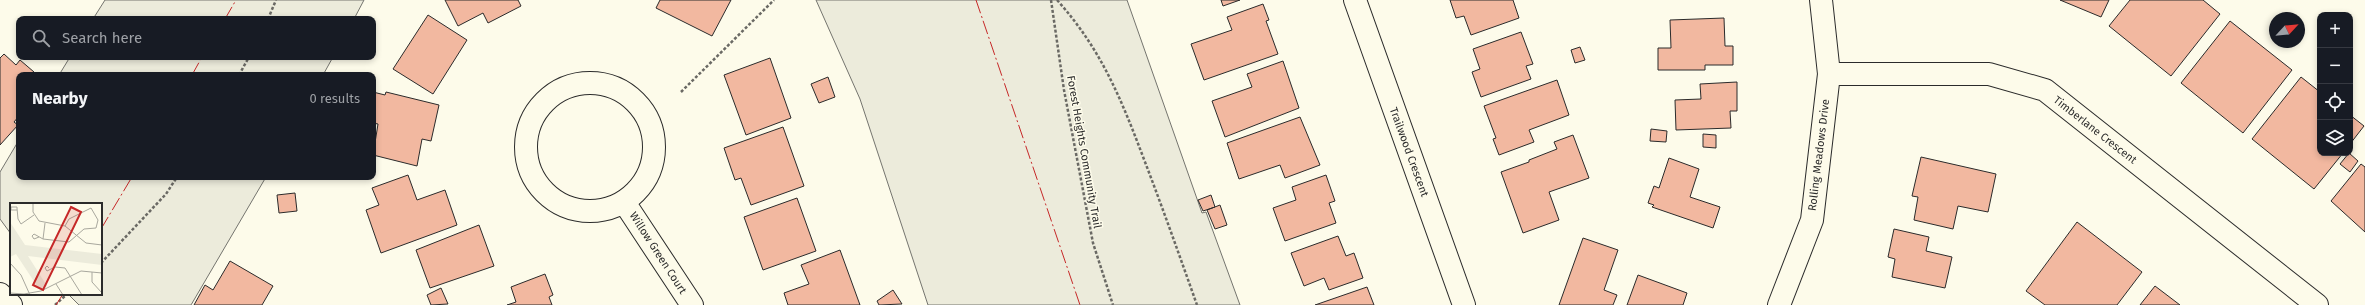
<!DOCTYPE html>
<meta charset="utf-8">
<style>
body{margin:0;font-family:"Fira Sans",sans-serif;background:#20242c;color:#f1f3f6}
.controls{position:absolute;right:12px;top:12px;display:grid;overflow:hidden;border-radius:8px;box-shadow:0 2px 6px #0003}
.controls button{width:36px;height:36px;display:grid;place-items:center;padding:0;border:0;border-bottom:1px solid #363941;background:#171b24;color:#f1f3f6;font:20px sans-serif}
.compass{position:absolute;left:2269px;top:12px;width:36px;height:36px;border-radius:50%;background:#171b24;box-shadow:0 2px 6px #0003;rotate:64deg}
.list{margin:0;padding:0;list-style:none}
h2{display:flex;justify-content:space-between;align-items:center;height:52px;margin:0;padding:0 16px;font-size:17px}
h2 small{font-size:13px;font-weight:400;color:#9ea1a6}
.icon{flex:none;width:22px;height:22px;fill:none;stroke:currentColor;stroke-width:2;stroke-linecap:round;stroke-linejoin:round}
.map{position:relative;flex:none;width:2365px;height:305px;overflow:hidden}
.search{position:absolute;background:#171b24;box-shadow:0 2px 6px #0003;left:16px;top:16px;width:360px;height:44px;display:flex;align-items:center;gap:10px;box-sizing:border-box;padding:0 14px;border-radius:8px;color:#9ea1a6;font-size:15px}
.panel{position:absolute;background:#171b24;box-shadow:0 2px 6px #0003;left:16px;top:72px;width:360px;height:108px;border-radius:8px}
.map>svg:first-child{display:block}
</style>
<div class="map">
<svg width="2365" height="305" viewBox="0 0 2365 305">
<rect width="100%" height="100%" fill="#fdfbea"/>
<path fill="#ecebdb" stroke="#74746e" d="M105,0H364L354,19H93Z
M816,0H1127L1202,213L1206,212L1240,305H928L860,99Z
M70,57H333L323,75H59Z
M19,140V177H266L191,305H79L68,294H101V204H11V234L0,219V172Z"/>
<path fill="#f2b8a0" stroke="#2b2b2b" d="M445,0H518L521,6L488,23L483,13L458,26Z
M660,0H731L712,36L656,8Z
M1221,0H1240L1223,6Z
M1450,0H1513L1519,18L1471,35L1464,16L1456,18Z
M2060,0H2109L2101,17Z
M2130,0H2203L2220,14L2171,76L2109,26Z
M1263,4L1269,20L1266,21L1278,54L1204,80L1191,44L1232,30L1227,17Z
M428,15L467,40L433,94L393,69Z
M1724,18L1725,46H1733V65H1705V70H1658V48H1671L1670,20Z
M2230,21L2292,70L2243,133L2181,83Z
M1521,32L1533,64L1526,66L1531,79L1481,97L1472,72L1480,69L1473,49Z
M1580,47L1585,60L1575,63L1571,50Z
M4,54L16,65L20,60L34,72L31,75H19V116L14,122L18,125L0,145V58Z
M770,58L791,118L746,135L724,75Z
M1283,61L1299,108L1225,137L1212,101L1252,87L1247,74Z
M828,77L835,97L819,103L811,84Z
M2301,77L2320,92V153H2343L2314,189L2252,139Z
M1557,80L1569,115L1529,130L1534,142L1499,155L1493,139L1496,138L1484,106Z
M1737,82V111H1730L1731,128L1676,130L1675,100L1701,99L1700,84Z
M373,92L385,95L386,92L439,105L431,141L422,139L417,166L373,155L378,124L373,123Z
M2350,115L2364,126L2350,144Z
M1300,117L1320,165L1285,178L1280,165L1239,179L1227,143Z
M783,127L804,186L751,205L741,178L735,180L724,148Z
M1651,129L1667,131L1666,142L1650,141Z
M1703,134L1716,135V148L1703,147Z
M1573,135L1589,178L1549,192L1559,220L1523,233L1501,172L1529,162V160L1557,149L1554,142Z
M2349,153L2358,161L2350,172L2340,164Z
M1921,157L1996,174L1988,212L1958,206L1953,229L1914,220L1918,197L1912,196Z
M1669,158L1699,169L1690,197L1720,207L1713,228L1652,207L1654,205L1648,203L1654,186L1659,188Z
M2361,164L2365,167V232L2331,201Z
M408,175L417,200L445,190L457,225L381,253L366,210L379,205L372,188Z
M1326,175L1335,201L1329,203L1336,223L1285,241L1273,208L1296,200L1292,187Z
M295,193L297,211L279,213L277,195Z
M1211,195L1215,207L1203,211L1198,200Z
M797,198L816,251L763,270L744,217Z
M1220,205L1227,225L1215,229L1207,210Z
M2077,222L2142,272L2117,305H2045L2026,291Z
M479,225L494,266L430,288L416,250Z
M1894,229L1929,237L1926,251L1952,257L1945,288L1892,277L1895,259L1888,257Z
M1338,236L1346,256L1354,253L1363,278L1329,290L1324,278L1304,286L1291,253Z
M1583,238L1618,250L1604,290L1617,295L1613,305H1559Z
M840,250L860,305H788L784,293L809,284L801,265Z
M230,261L273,286L262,305H194L205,285L213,290Z
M545,274L553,295L549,297L552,305H507L516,302L511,287Z
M1638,275L1687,293L1683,305H1627Z
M2155,286L2180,305H2140Z
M1367,287L1374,305H1315Z
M441,288L448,304L431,305L427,295Z
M893,290L902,304L879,305L877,301Z"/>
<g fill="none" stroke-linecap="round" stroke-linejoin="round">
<defs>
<path id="minor" d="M1355,0L1464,305
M1829,74H1989L2045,90L2317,305
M526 147a64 64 0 1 1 128 0a64 64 0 1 1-128 0Z
M624,202L692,305
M0,294L11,305
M1779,305L1812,220L1829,74L1821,0"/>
</defs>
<use href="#minor" stroke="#2b2b2b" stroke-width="24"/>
<path stroke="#6a6964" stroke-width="2.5" stroke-dasharray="3 2" stroke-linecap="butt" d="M1051,0L1064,90L1093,243L1113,305
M1057,0C1102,50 1122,101 1145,162C1163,209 1180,257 1197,305
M268,19L276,0
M239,75L249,57
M681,92L774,0
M101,263L166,194L177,177
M55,305L67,294"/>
<use href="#minor" stroke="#fdfbea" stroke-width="22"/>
<path stroke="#c62828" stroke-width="1" stroke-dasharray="14 3 2 3" stroke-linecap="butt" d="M976,0L1080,305
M225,19L236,0
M192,75L202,57
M101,229L132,177
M56,305L63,294"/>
</g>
<g text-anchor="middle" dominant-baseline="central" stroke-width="3" stroke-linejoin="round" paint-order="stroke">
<g font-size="11" fill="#2b2b2b" stroke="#fdfbea">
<text transform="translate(2095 130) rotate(38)">Timberlane Crescent</text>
<text transform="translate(1084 152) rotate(80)">Forest Heights Community Trail</text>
<text transform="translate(1409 152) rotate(70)">Trailwood Crescent</text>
<text transform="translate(1819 155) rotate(-83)">Rolling Meadows Drive</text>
<text transform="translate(658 253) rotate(57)">Willow Green Court</text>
</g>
</g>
<g transform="translate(10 203)">
<rect width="92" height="92" fill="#fdfbea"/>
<path d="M0,19L15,42L92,51V62L18,53L37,83L29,86L6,51L0,54Z" fill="#ecebdb"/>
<path fill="none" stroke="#a9a89e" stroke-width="1" d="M23,0V9L29,18L55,23L76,40L92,42M7,7H1V4H7V5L8,16L11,21L24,12M29,34L24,36L22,33L24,31L33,36L59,39L74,26L86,25L88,17L81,5L59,16L55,23M33,36L35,20M0,60L11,72L20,92M39,65L37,63L35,65L37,68L45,64L55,65L72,92M82,69V79L92,90M46,81L53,92M0,90L14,91L31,88L71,68L92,70"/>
<path fill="#c62828" fill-opacity="0.15" stroke="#c62828" stroke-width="2" d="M61,4L71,9L33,87L23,82Z"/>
<rect width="92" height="92" fill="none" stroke="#2b2b2b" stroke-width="2"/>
</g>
</svg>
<div class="controls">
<button>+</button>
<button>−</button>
<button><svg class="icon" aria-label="locate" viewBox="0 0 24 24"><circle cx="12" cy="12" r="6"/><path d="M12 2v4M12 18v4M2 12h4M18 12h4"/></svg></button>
<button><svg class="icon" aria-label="layers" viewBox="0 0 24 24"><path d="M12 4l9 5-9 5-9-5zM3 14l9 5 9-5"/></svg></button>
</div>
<svg class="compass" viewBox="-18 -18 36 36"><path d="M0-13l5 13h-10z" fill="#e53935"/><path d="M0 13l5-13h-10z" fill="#9ea1a6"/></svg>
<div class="search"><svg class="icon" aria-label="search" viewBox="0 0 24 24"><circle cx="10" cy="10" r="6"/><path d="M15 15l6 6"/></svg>Search here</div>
<section class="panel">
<h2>Nearby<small>0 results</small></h2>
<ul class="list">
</ul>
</section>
</div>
